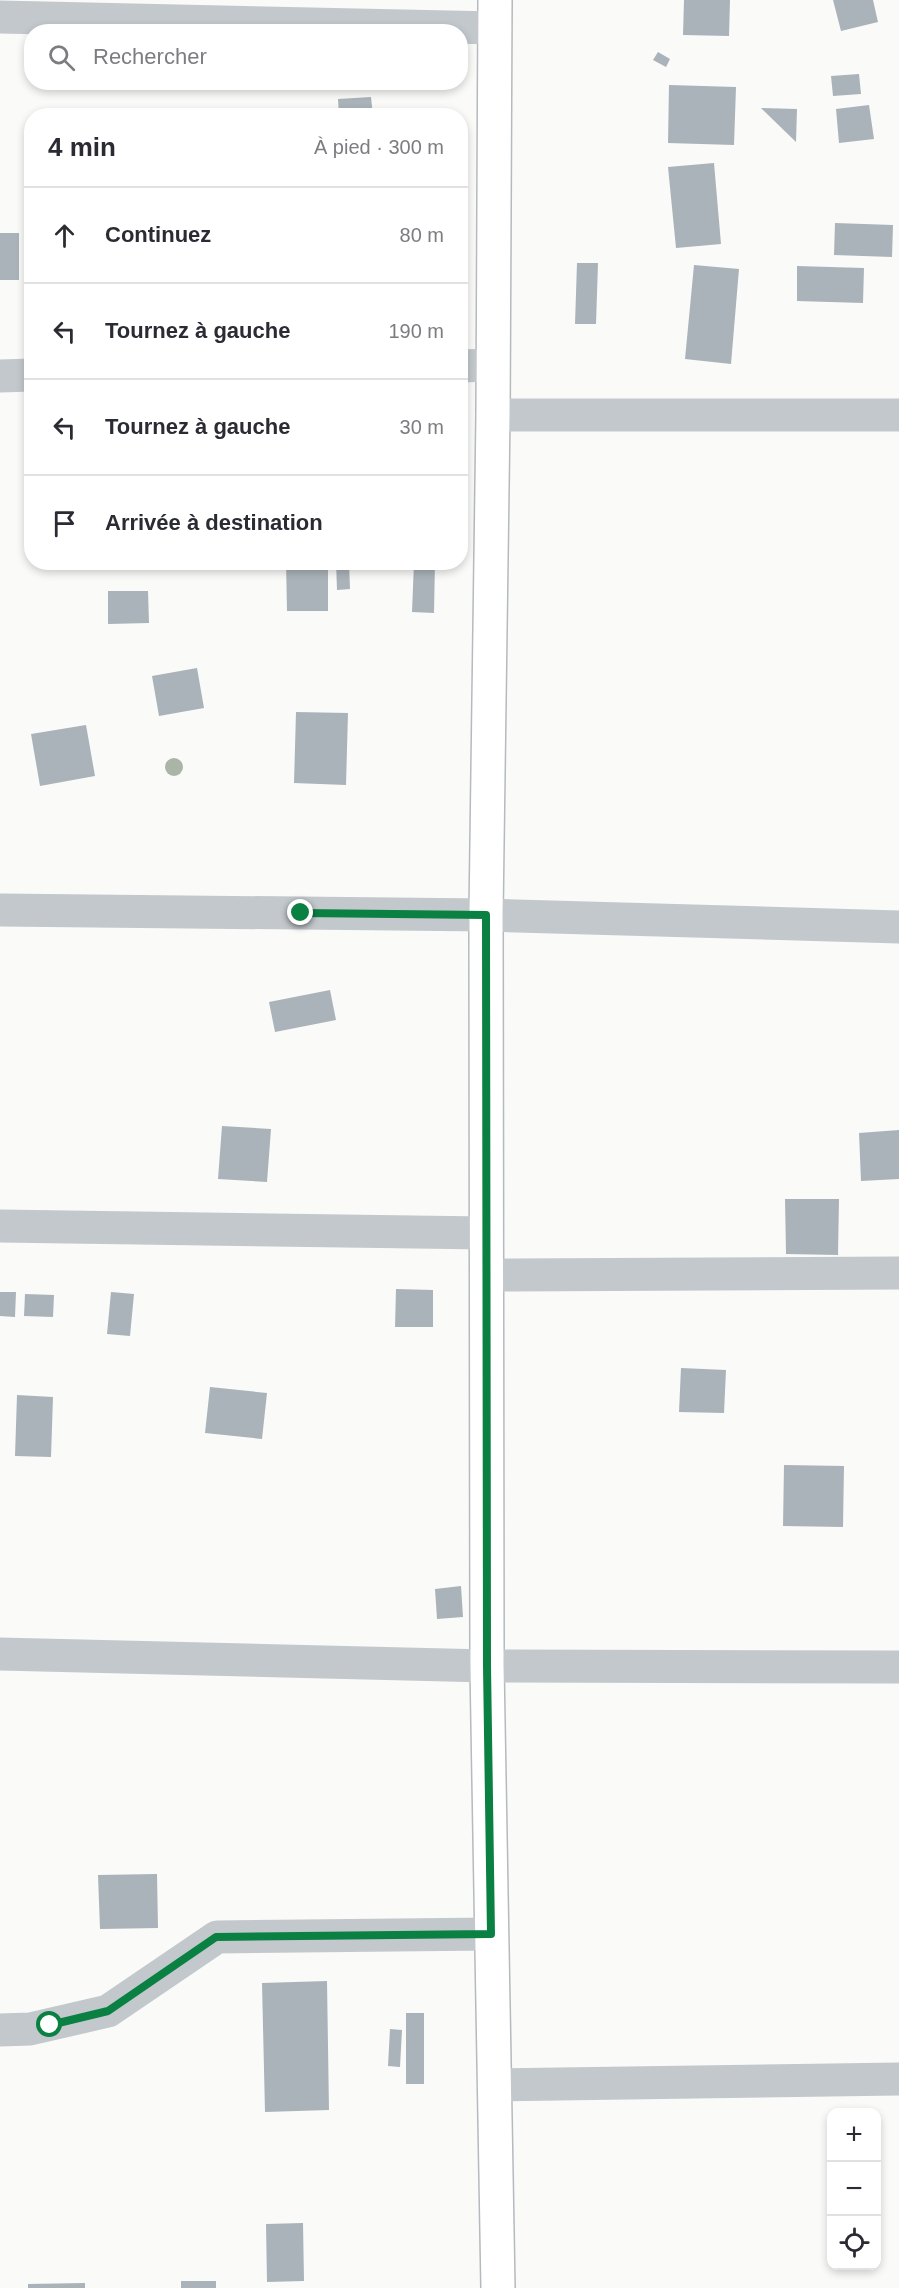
<!DOCTYPE html>
<html lang="fr">
<meta charset="utf-8">
<style>
body{margin:0;font-family:Helvetica,sans-serif;background:#f2f2f3;color:#2b2b33}
.controls{position:absolute;right:18px;bottom:18px;display:grid;overflow:hidden;border-radius:12px;box-shadow:0 3px 9px #0003}
.controls button{width:54px;height:54px;display:grid;place-items:center;padding:0;border:0;border-bottom:2px solid #e1e1e2;background:#fff;color:#2b2b33;font:30px sans-serif}
.stop{position:absolute;width:18px;height:18px;margin:-14px;border:4px solid #0b8043;border-radius:50%;background:#fff}
.stop.end{background:#0b8043;border-color:#fff;box-shadow:0 2px 6px #0008}
.list{margin:0;padding:0;list-style:none}
h2{display:flex;justify-content:space-between;align-items:center;height:78px;margin:0;padding:0 24px;font-size:26px}
h2 small{font-size:20px;font-weight:400;color:#7c7c81}
.list li{display:grid;grid-template-columns:39px 1fr auto;gap:18px;align-items:center;box-sizing:border-box;height:96px;padding:0 24px;border-top:2px solid #e1e1e2}
.list b{display:block;font-size:22px;white-space:nowrap}
.list em{font-size:20px;font-style:normal;color:#7c7c81}
.icon{flex:none;width:33px;height:33px;fill:none;stroke:currentColor;stroke-width:2;stroke-linecap:round;stroke-linejoin:round}
.map{position:relative;flex:none;width:899px;height:2288px;overflow:hidden}
.search{position:absolute;background:#fff;box-shadow:0 3px 9px #0003;left:24px;top:24px;width:444px;height:66px;display:flex;align-items:center;gap:15px;box-sizing:border-box;padding:0 21px;border-radius:24px;color:#7c7c81;font-size:22px}
.panel{position:absolute;background:#fff;box-shadow:0 3px 9px #0003;left:24px;top:108px;width:444px;height:462px;border-radius:24px}
.map>svg:first-child{display:block}
</style>
<div class="map">
<svg width="899" height="2288" viewBox="0 0 899 2288">
<rect width="100%" height="100%" fill="#fafaf8"/>
<path fill="#aab3b9" d="M684,0H730L729,36L683,35Z
M833,0H873L878,22L841,31Z
M658,52L670,59L666,67L653,60Z
M859,74L861,94L833,96L831,76Z
M669,85L736,87L734,145L668,143Z
M371,97L373,116H339L338,99Z
M869,105L874,139L839,143L836,109Z
M761,108L797,109L796,142Z
M714,163L721,244L676,248L668,167Z
M835,223L893,225L892,257L834,255Z
M0,233H19V280H0Z
M577,263H598L596,324H575Z
M694,265L739,269L731,364L685,359Z
M797,266L864,268L863,303L797,301Z
M286,562H328V611H287Z
M336,562H349L350,589L337,590Z
M414,562H435L434,613L412,612Z
M108,591H148L149,623L108,624Z
M197,668L204,708L159,716L152,676Z
M296,712L348,713L346,785L294,783Z
M86,725L95,776L40,786L31,734Z
M330,990L336,1020L275,1032L269,1002Z
M222,1126L271,1129L267,1182L218,1179Z
M899,1130V1179L861,1181L859,1133Z
M785,1199H839L838,1255L786,1254Z
M396,1289L433,1290V1327H395Z
M0,1292H16L15,1317L0,1316Z
M111,1292L134,1294L130,1336L107,1334Z
M25,1294L54,1295L53,1317L24,1316Z
M681,1368L726,1370L724,1413L679,1412Z
M210,1387L267,1393L262,1439L205,1433Z
M17,1395L53,1397L51,1457L15,1456Z
M784,1465L844,1466L843,1527L783,1526Z
M461,1586L463,1617L437,1619L435,1589Z
M157,1874L158,1928L100,1929L98,1875Z
M327,1981L329,2110L265,2112L262,1983Z
M406,2013H424V2084H406Z
M390,2029L402,2030L400,2067L388,2066Z
M303,2223L304,2281L267,2282L266,2224Z
M181,2281H216V2288H181Z
M85,2283V2288H28V2284Z"/>
<g fill="none" stroke-linecap="round" stroke-linejoin="round">
<defs>
<path id="major" d="M495,0L493,415L486,915L487,1666L498,2288"/>
</defs>
<use href="#major" stroke="#b5babe" stroke-width="36"/>
<path stroke="#c3c8cc" stroke-width="33" d="M0,17L495,28
M460,366L493,365
M0,376L32,375
M493,415H899
M0,910L486,915L899,927
M0,1226L486,1233
M486,1275L899,1273
M0,1654L487,1666L899,1667
M0,2030L30,2029L108,2011L217,1937L491,1934
M494,2085L899,2079"/>
<use href="#major" stroke="#fff" stroke-width="33"/>
</g>
<circle fill="#aab4a7" cx="174" cy="767" r="9"/>
<g fill="none" stroke-linecap="round" stroke-linejoin="round">
<path stroke="#0b8043" stroke-width="8" d="M50,2025L108,2011L216,1937L491,1934L487,1666L486,915L301,913"/>
</g>
</svg>
<div class="controls">
<button>+</button>
<button>−</button>
<button><svg class="icon" aria-label="locate" viewBox="0 0 24 24"><circle cx="12" cy="12" r="6"/><path d="M12 2v4M12 18v4M2 12h4M18 12h4"/></svg></button>
</div>
<div class="stop" style="left:50px;top:2025px"></div>
<div class="stop end" style="left:301px;top:913px"></div>
<div class="search"><svg class="icon" aria-label="search" viewBox="0 0 24 24"><circle cx="10" cy="10" r="6"/><path d="M15 15l6 6"/></svg>Rechercher</div>
<section class="panel">
<h2>4 min<small>À pied · 300 m</small></h2>
<ul class="list">
<li><svg class="icon" aria-label="ahead" viewBox="0 0 24 24"><path d="M12 20V5M6 11l6-6 6 6"/></svg><div><b>Continuez</b></div><em>80 m</em></li>
<li><svg class="icon" aria-label="left" viewBox="0 0 24 24"><path d="M17 20v-9H6M10 6l-5 5 5 5"/></svg><div><b>Tournez à gauche</b></div><em>190 m</em></li>
<li><svg class="icon" aria-label="left" viewBox="0 0 24 24"><path d="M17 20v-9H6M10 6l-5 5 5 5"/></svg><div><b>Tournez à gauche</b></div><em>30 m</em></li>
<li><svg class="icon" aria-label="arrive" viewBox="0 0 24 24"><path d="M6 21V4h12l-3 4 3 4H6"/></svg><div><b>Arrivée à destination</b></div></li>
</ul>
</section>
</div>
